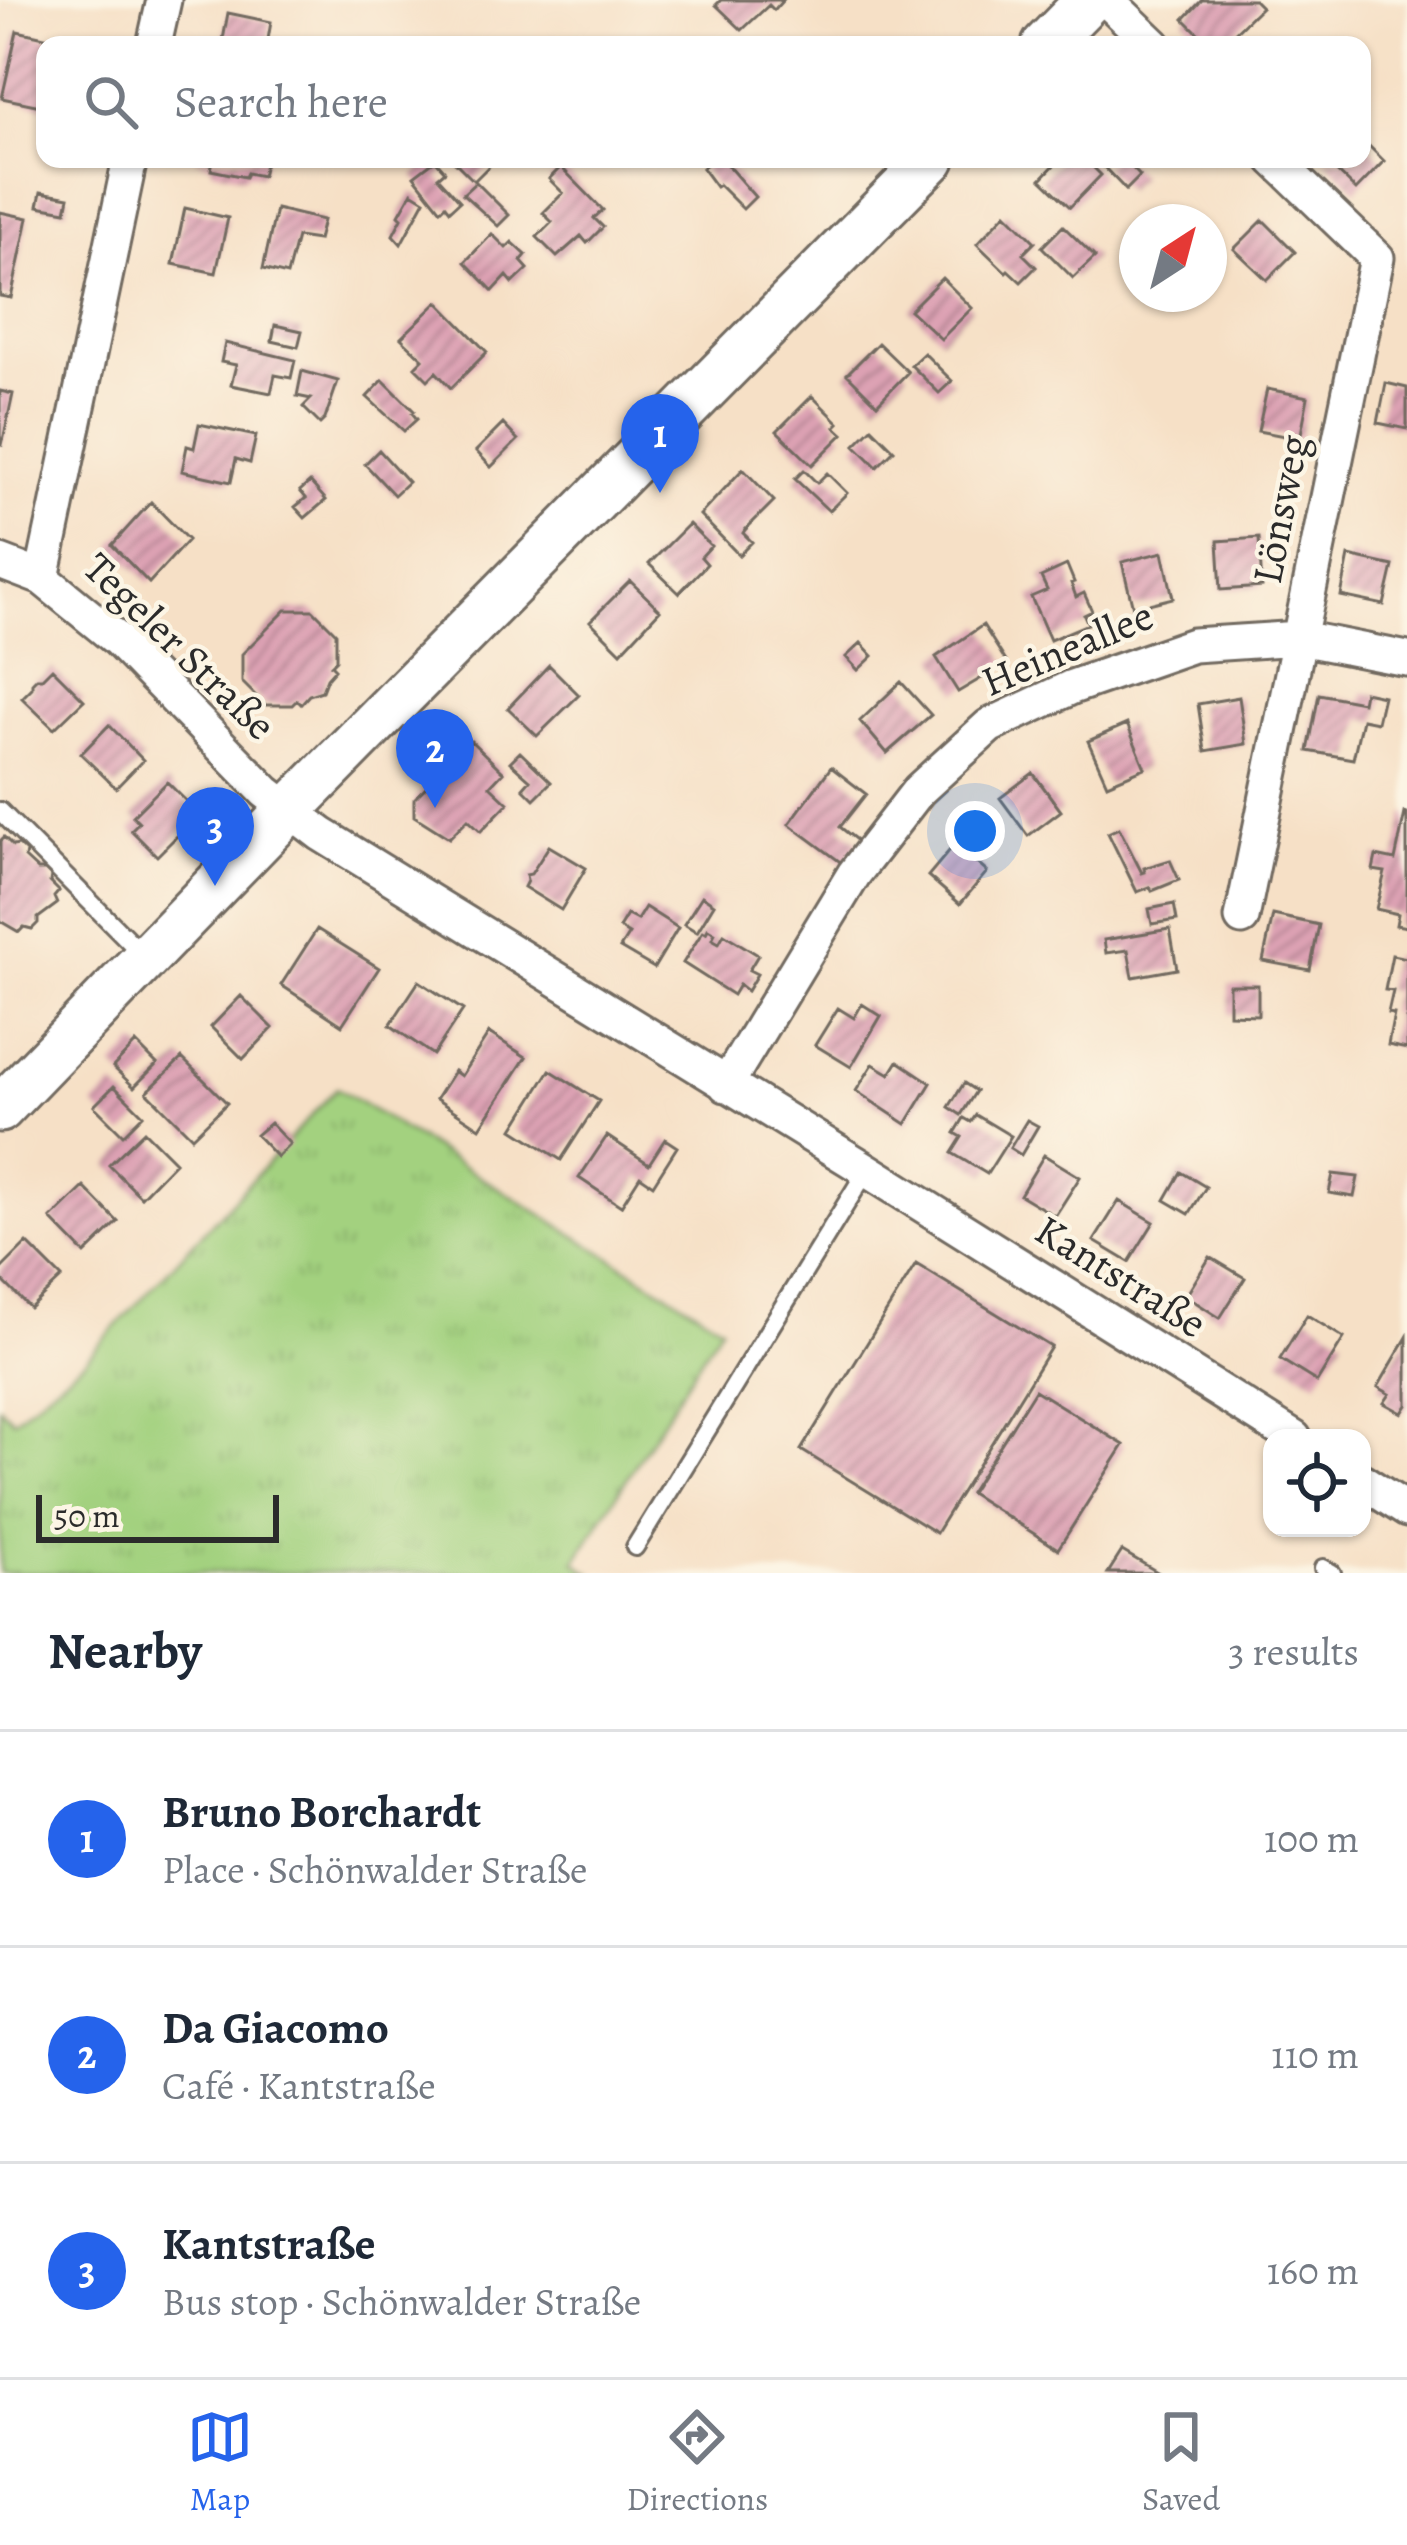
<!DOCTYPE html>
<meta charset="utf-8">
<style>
body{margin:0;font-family:Alegreya,serif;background:#f6f6f7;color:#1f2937}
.controls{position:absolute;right:36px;bottom:36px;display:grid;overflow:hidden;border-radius:24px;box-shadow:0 3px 9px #0004}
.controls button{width:108px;height:108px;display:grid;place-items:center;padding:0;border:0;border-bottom:3px solid #e0e1e3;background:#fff;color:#1f2937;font:60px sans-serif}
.compass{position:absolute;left:1119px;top:204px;width:108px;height:108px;border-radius:50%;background:#fff;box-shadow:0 3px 9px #0004;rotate:36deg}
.scale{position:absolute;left:36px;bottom:30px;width:243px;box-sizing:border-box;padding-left:12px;border:6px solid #2b2b2b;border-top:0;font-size:33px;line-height:42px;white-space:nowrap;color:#2b2b2b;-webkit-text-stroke:9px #fcf5e5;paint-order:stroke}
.you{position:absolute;left:975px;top:831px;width:42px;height:42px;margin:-30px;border:9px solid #fff;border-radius:50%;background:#1a73e8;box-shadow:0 0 0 18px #1a73e833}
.badge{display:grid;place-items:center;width:78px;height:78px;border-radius:50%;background:#2563eb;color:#fff;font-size:39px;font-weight:700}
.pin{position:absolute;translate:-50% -99px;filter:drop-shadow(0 3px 6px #0008)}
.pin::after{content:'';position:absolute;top:63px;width:42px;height:36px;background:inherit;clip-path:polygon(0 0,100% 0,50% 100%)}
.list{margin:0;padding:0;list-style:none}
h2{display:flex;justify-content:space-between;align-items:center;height:156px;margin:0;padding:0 48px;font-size:51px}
h2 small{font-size:39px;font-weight:400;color:#747a83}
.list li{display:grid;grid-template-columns:78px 1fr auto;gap:36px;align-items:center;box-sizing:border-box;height:216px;padding:0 48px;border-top:3px solid #e0e1e3}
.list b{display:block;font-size:45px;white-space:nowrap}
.list p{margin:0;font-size:39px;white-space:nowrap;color:#747a83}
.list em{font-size:39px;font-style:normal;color:#747a83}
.icon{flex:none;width:66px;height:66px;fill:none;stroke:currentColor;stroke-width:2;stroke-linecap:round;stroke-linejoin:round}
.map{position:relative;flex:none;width:1407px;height:1573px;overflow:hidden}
.search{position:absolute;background:#fff;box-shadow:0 3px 9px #0004;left:36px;right:36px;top:36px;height:132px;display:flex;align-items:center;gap:30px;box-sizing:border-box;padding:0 42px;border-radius:24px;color:#747a83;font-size:45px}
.sheet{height:804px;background:#fff}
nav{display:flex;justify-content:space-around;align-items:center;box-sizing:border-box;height:168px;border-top:3px solid #e0e1e3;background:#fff;font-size:33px;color:#747a83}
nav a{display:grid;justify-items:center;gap:6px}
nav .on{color:#2563eb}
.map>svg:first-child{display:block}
</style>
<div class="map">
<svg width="1407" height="1573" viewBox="0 0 1407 1573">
<defs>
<pattern id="grass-tufts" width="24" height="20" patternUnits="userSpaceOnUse" patternTransform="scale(3)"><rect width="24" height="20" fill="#a3d17f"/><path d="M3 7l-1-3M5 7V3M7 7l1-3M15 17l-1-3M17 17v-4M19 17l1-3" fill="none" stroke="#8cb46e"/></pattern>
<pattern id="building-hatch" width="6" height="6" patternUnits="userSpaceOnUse" patternTransform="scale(3)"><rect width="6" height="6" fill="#dda2b4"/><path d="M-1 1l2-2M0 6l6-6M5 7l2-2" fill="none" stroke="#b38493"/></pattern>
</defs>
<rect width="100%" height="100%" fill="#fcf5e5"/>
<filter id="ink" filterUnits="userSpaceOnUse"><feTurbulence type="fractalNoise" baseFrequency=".00833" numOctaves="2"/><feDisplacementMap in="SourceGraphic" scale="24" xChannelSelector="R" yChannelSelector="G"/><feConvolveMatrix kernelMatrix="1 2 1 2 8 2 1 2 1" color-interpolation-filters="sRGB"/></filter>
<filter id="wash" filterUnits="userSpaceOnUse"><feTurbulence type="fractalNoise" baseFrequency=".004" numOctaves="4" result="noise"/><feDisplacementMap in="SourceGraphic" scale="48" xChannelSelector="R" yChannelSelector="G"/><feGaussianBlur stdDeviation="2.7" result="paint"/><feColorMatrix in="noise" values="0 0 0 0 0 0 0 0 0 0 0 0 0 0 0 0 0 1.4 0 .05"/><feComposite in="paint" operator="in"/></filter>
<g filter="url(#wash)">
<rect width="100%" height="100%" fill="#f6e0c6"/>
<path fill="url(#grass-tufts)" stroke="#677e55" stroke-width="3" d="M337,1088L721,1326L575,1562L591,1573H0V1407L13,1420L84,1361Z"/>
<g id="blocks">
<path fill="url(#building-hatch)" d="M721,0H783L774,10L769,5L742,30L716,5Z
M1202,0H1254L1261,7L1222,45L1215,42L1210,45L1184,19Z
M228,13L271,22L267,45H222Z
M17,31L72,43L45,45V107L2,98Z
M1362,139L1384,161L1356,190L1324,159H1362Z
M194,159H266L262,176L247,173L245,177L211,170L212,165Z
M452,159H496L474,181Z
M713,159H722L755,197L743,209L719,185L716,187L702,168Z
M1060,159H1085L1101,175L1070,207L1041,179Z
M1112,159H1124L1140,176L1126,190L1104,167Z
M435,160L445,171L438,177L460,201L450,210L446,205L441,210L414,176Z
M561,167L603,210L594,218L603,227L587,243L581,236L557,257L537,237L552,222L543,213L563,193L549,179Z
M476,182L509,215L498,226L463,194Z
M41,192L69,197L66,211L38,206Z
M412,192L425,200L401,244L393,235L402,218L399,215Z
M185,208L228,218L216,273L173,264Z
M276,209L323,220L318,240L297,237L287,275L263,269Z
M0,212L28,218L11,298L0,296Z
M1006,213L1035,242L1023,254L1036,267L1021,282L1008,270L1006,272L977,244Z
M1263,220L1295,252L1267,280L1234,249Z
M1063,226L1095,257L1073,278L1042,247Z
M492,234L506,248L512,242L526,255L521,261L528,269L513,283L507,276L493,291L465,262Z
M942,278L972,308L941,339L910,310Z
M438,302L487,352L451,388L436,372L428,380L415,367L423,359L401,338Z
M275,325L302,331L298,347L272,341Z
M225,343L295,360L291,378L275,375L271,393L231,385L236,365L221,362Z
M878,343L908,372L877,404L847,374Z
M924,353L952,381L939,393L911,365Z
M302,371L338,381L325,419L320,424L303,407L311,399L297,396Z
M383,380L414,411L412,413L417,419L404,431L367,397Z
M1386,383L1407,388V429L1378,423Z
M1267,389L1308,397L1300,439L1258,431Z
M0,391L13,394L2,445L0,444Z
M812,396L839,423L835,427L843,434L812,465L777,431Z
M199,424L256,436L250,463L236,459L231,482L182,471L187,446L194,448Z
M503,424L518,440L491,467L476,451Z
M872,428L894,450L877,467L855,445Z
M379,450L408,482L394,495L365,464Z
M743,469L774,501L745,530L743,533L752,542L739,555L700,515Z
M804,470L817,483L827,473L847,493L829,511L795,479Z
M310,482L326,500L305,518L295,507L306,498L300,491Z
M151,502L188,540L149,583L112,545Z
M689,524L711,546L701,557L707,564L679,593L649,564Z
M1259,538L1262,587L1221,590L1218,541Z
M1163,552L1173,598L1133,608L1122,562Z
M1349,556L1393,566L1384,605L1341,596Z
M1067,565L1074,582L1071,583L1076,597L1084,593L1092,611L1084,615L1088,624L1050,640L1031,597L1047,590L1041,577Z
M630,581L660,610L621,652L590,621Z
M286,610H313L336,633V660L331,665L335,669L327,678L322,691L309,695L301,704L297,700L292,705H265L242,682V654Z
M983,625L1007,663L958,692L936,657Z
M861,643L873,656L858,670L846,657Z
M549,665L579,695L537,736L508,708Z
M52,668L84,700L54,729L22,698L32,688V683L37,678H42Z
M901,682L931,715L887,753L860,721Z
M1364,692L1383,696L1377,722L1362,719L1353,759L1308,751L1319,694L1362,702Z
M1239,697L1246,744L1205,751L1198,704Z
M1127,724L1145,768L1107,784L1088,741Z
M109,725L143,760L116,788L81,754Z
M471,741L503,772L490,786L508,803L481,831L468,819L449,838L414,816V799Z
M520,752L551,782L534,799L523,788L530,780L510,762Z
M831,767L866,794L840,827L859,842L843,864L789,824Z
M1033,773L1061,811L1028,836L1000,798Z
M167,782L199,814L157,856L131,830L139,822L133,816Z
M1405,813L1407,814V927L1396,925L1398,914L1376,909L1385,872L1373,870L1376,856L1395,860Z
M1119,828L1142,873L1145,872L1144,868L1170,860L1179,880L1152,891L1150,887L1137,892L1108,833Z
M4,837L13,846L19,845L26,852L25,858L38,870H45L51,876L50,882L59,891L54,897L57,904L38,918V923L32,929L24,927L19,932L0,921V841Z
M955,844L987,872L960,904L928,876Z
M549,846L586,868L561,910L524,887L527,881L526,875L531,874Z
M702,896L714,904L697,932L684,924Z
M1174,904L1177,920L1152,924L1149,909Z
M645,907L678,928L654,968L620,948L629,934L619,928L627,915L637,920Z
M1273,915L1319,925L1310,970L1263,961Z
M317,929L379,968L342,1025L281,985Z
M708,929L715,933L712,939L719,943L724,934L758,955L749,970L757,974L747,991L739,985L733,995L683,963L703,931L706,933Z
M1170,929L1177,969L1133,977L1128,950L1106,953L1104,940Z
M1392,955L1407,958V1049L1388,1045L1394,1014L1388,1013L1393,991L1385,990Z
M419,981L463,1010L433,1055L390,1025Z
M1229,985H1258V1015L1229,1014Z
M241,996L273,1028L243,1059L211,1027Z
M862,1004L881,1016L851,1067L815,1045L838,1008L854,1018Z
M489,1033L526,1057L480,1128L436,1099L454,1071L461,1076Z
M136,1043L157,1064L134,1087L113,1067Z
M182,1058L227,1103L192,1137L147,1092Z
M898,1061L931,1083L906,1124L856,1091L873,1064L890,1074Z
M550,1070L599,1101L561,1160L513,1129Z
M964,1083L976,1091L961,1115L949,1107Z
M114,1086L143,1115L123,1135L94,1106Z
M976,1115L1011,1136L987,1174L952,1153L962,1137L955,1133L964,1118L971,1122Z
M1027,1120L1038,1126L1021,1155L1010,1148Z
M270,1123L290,1144L277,1157L256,1135Z
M144,1131L175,1162L141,1197L109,1165Z
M607,1136L649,1164L665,1139L677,1147L653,1185L640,1176L621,1206L579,1178Z
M1044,1155L1080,1177L1055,1216L1020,1195Z
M1181,1172L1206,1187L1189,1214L1165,1200Z
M1333,1174L1358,1177L1354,1197L1329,1193Z
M84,1187L118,1222L85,1254L51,1219Z
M1119,1201L1154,1222L1129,1262L1094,1241Z
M27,1243L62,1278L30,1308L0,1278V1270Z
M1210,1257L1245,1278L1220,1318L1186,1296Z
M916,1264L1051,1347L936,1533L801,1450Z
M1307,1315L1344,1338L1317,1382L1280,1359Z
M1407,1337V1405L1402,1413L1384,1403L1390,1394L1378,1387Z
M1035,1390L1124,1445L1058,1549L970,1493Z
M1122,1551L1159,1573H1108Z"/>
</g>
</g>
<g filter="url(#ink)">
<use href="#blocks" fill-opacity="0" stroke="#726a61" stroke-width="3"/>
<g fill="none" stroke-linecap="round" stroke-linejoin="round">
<defs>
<path id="lane" d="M0,811L145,957
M635,1547L867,1170
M1323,1568L1332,1573"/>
<path id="street" d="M1107,0L1154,45
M154,45L164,0
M0,562L42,578L118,640L266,792L321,834L867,1170L1294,1438
M42,578L130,159
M1242,918L1377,258L1274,159
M726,1085L854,874L919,790L989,726L1072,687L1193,645L1300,638L1407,659
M1362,1481L1407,1510"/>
<path id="secondary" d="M1045,45L1089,0
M0,1109L288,811L932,159"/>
</defs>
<use href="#lane" stroke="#726a61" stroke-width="22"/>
<use href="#street" stroke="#726a61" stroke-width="39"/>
<use href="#secondary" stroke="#726a61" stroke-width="51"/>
<use href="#lane" stroke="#fff" stroke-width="16"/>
<use href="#street" stroke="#fff" stroke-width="33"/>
<use href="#secondary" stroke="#fff" stroke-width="45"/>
</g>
</g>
<g text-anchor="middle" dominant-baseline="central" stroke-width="9" stroke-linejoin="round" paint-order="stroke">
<g font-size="42" fill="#2b2b2b" stroke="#fcf5e5">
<text transform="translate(1280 509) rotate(-79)">Lönsweg</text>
<text transform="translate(180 646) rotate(44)">Tegeler Straße</text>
<text transform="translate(1067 648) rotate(-23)">Heineallee</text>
<text transform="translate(1121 1276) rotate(32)">Kantstraße</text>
</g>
</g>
</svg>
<div class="controls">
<button><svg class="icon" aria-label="locate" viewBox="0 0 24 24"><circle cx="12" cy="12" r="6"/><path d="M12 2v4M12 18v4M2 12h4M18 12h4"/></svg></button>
</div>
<svg class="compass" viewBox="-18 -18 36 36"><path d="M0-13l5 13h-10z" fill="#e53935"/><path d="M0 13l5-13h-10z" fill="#747a83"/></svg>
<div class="scale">50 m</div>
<div class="you"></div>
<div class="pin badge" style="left:660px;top:493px">1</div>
<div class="pin badge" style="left:435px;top:808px">2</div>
<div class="pin badge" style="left:215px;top:886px">3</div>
<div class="search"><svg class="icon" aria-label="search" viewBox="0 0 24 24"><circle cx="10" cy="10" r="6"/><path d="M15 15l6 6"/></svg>Search here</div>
</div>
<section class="sheet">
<h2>Nearby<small>3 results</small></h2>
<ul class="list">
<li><span class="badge">1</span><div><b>Bruno Borchardt</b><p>Place · Schönwalder Straße</p></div><em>100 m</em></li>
<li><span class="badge">2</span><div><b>Da Giacomo</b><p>Café · Kantstraße</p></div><em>110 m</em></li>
<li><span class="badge">3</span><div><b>Kantstraße</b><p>Bus stop · Schönwalder Straße</p></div><em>160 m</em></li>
</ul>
</section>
<nav>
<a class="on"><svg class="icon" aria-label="map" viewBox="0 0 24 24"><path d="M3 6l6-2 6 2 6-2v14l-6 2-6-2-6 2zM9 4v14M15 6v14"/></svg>Map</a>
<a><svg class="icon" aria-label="directions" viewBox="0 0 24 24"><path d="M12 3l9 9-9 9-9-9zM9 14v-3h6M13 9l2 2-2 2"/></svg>Directions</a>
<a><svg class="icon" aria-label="saved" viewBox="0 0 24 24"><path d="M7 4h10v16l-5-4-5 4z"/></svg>Saved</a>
</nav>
